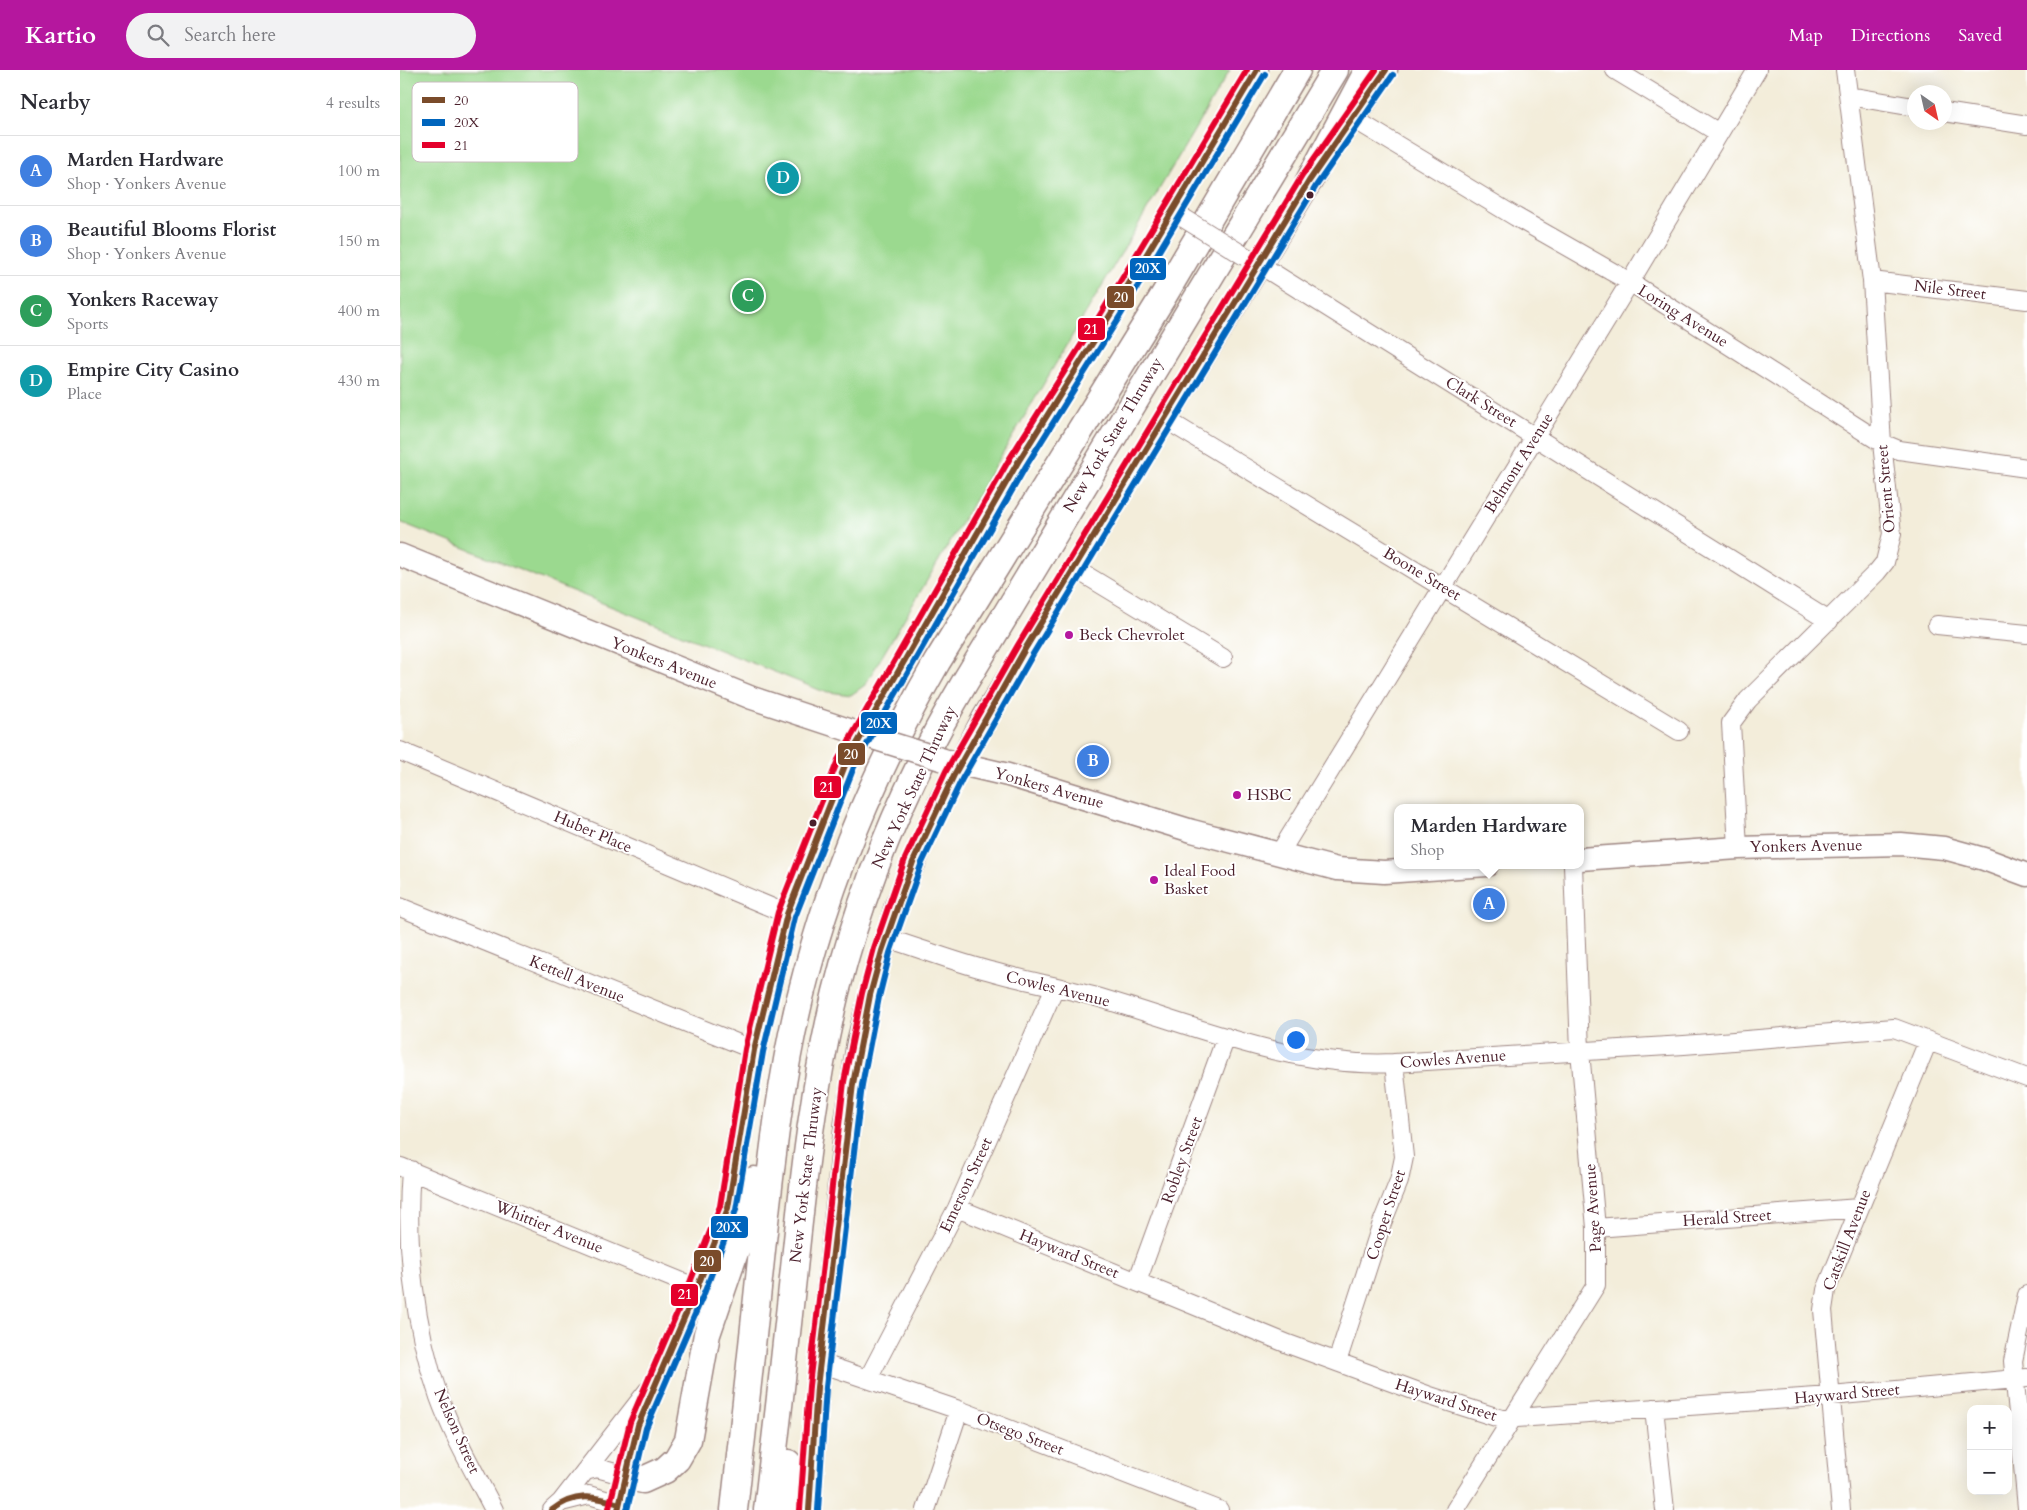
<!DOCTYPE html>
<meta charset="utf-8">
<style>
body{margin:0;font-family:Cardo,serif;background:#f2f2f3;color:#2b2b33}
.controls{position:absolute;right:15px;bottom:15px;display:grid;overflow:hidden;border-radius:10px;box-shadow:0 5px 20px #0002}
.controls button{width:45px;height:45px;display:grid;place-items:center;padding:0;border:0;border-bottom:1px solid #e1e1e2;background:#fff;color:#2b2b33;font:25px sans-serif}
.compass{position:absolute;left:1507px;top:15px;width:45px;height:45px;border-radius:50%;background:#fff;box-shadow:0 5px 20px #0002;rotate:146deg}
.you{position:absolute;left:895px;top:969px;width:18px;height:18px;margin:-12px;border:4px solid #fff;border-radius:50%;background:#1a73e8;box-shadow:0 0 0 8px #1a73e833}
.badge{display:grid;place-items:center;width:32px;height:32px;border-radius:50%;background:#b5179e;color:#fff;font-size:16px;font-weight:700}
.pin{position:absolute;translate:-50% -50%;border:2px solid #fff;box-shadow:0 1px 5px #0006}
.popup{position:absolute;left:994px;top:734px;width:190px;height:65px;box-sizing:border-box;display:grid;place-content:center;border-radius:10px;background:#fff;filter:drop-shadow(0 1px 4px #0005);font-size:16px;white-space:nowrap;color:#7c7c81}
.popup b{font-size:19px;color:#2b2b33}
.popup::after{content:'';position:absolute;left:50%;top:100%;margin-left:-10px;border:10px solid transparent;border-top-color:#fff}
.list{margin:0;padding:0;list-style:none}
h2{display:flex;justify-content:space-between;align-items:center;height:65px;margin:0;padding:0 20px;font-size:21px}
h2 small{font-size:16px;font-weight:400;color:#7c7c81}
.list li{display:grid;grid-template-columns:32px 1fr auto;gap:15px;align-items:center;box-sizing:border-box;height:70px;padding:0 20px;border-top:1px solid #e1e1e2}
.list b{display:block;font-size:19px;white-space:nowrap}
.list p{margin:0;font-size:16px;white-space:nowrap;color:#7c7c81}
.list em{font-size:16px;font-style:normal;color:#7c7c81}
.icon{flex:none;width:28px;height:28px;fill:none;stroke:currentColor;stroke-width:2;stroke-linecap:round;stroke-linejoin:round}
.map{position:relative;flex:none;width:1627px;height:1440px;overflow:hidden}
header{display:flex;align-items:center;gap:30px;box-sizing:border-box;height:70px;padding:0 25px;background:#b5179e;color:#fff}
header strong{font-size:24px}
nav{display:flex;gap:28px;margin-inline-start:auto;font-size:18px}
.search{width:350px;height:45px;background:#f2f2f3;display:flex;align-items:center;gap:12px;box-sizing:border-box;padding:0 18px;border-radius:28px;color:#7c7c81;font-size:19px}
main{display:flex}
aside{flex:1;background:#fff}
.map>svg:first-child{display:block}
</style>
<header>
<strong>Kartio</strong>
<div class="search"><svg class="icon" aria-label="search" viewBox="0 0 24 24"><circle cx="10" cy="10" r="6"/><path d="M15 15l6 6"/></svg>Search here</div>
<nav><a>Map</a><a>Directions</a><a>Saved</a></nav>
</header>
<main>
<aside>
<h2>Nearby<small>4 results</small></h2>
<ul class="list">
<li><span class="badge" style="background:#3f7fe0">A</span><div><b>Marden Hardware</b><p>Shop · Yonkers Avenue</p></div><em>100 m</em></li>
<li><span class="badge" style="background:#3f7fe0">B</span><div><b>Beautiful Blooms Florist</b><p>Shop · Yonkers Avenue</p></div><em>150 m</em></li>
<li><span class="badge" style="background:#2e9e5b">C</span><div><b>Yonkers Raceway</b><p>Sports</p></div><em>400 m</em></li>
<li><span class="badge" style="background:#0f9aa8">D</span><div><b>Empire City Casino</b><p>Place</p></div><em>430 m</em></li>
</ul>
</aside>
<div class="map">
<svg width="1627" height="1440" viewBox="0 0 1627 1440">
<rect width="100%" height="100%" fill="#fff"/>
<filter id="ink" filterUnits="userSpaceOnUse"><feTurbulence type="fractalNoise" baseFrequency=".02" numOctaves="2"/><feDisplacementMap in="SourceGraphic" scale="10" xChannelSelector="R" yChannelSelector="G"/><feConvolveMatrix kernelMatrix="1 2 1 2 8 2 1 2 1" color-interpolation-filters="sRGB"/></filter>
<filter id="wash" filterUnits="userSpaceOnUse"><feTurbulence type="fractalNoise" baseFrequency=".0096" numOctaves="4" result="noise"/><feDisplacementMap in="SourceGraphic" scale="20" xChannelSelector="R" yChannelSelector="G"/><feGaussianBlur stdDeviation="1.12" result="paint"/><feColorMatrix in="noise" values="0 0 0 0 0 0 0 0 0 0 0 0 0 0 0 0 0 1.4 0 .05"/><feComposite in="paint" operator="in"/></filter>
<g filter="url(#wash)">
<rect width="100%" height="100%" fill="#f3edda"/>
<path fill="#9bd98f" stroke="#727c5d" d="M0,0H830L465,615L451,625L422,621L0,452Z"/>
</g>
<g filter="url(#ink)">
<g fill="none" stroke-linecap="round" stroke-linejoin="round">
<defs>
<path id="minor" d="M1215,0L1319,63
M1449,26L1514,37
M1544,42L1627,55
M954,49L1116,147L1230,212L1482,373L1499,380L1627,398
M849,188L1429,551
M1472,211L1627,230
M765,349L1279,661
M674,498L823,588
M1537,555L1627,564
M0,681L387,844
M1338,778L1331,653L1348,630L1477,502L1485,492L1492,464L1482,373L1472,211L1445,0
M879,784L1230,212L1357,0
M0,837L354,980
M486,868C522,879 557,893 594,902C627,911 660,917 693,926C792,954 888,998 994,993L1284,975L1494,958L1627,1008
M1,1097L297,1218
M11,1100C5,1174 14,1256 39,1327C53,1366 75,1403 94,1440
M557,1138L888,1274L1027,1325L1102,1349L1431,1326L1627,1308
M1196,1158L1459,1138
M737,1212L826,967
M1627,1225L1613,1291L1627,1438
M937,1292L982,1153L999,1111L1004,1087L994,993
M420,1293L559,1340L819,1440
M468,1309L557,1138L655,917
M1254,1338L1265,1440
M185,1401L197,1398L226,1406
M161,1432L189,1425L219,1434
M152,1440L161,1432L248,1320
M526,1440L559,1340
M1055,1440L1196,1215V1158L1180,981L1173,795
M1441,1440L1423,1240L1426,1220L1528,971"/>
<path id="major" d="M952,52L986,0
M0,485L352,628L470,667
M548,691L608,705L792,761L937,799L984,802L1087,795
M1180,789L1338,778L1501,774L1544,778L1584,789L1627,805
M218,1440L238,1355L297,1218L328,1138L354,980L387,844L446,693L618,392L712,242L857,0
M409,1440L420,1293L446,1053L458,973L472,917L496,836L541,729L584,647L919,98"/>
<path id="highway" d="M909,111L968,0
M226,1406L243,1410L265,1400L277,1389L288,1370L307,1264L345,1153L354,1110
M334,1440C344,1353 353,1267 362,1180C372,1086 382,992 407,901C436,792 481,689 537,592L764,225L897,0
M367,1440C376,1363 385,1285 393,1208C403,1112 413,1016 436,922C463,814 508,708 565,612L935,0
M387,1440L388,1393"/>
</defs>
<use href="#minor" stroke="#9e8682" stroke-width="20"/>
<use href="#major" stroke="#9e8682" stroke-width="25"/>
<use href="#highway" stroke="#9e8682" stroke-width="29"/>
<use href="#minor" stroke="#fff" stroke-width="18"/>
<use href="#major" stroke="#fff" stroke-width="22"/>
<use href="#highway" stroke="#fff" stroke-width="26"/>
<defs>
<path id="minor-bridge" d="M782,147L846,187"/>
<path id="major-bridge" d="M470,667L544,690"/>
</defs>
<use href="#minor-bridge" stroke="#9e8682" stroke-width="20" stroke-linecap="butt"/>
<use href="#major-bridge" stroke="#9e8682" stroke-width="25" stroke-linecap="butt"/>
<use href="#minor-bridge" stroke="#fff" stroke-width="18"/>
<use href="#major-bridge" stroke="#fff" stroke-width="22"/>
<defs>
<path id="bus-1" d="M152,1440C174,1423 194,1425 219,1434
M218,1440L238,1355L297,1218L328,1138L354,980L387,844L446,693L618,392L712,242L857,0
M409,1440L417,1317L453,1014L470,925L482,881L513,792L554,705L625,579L909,111L986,0"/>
<path id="bus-2" d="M227,1440L246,1358L305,1221L336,1140L363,982L395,847L454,697L626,396L720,246L865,4
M418,1440L426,1317L462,1015L479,927L490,883L521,795L562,709L633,584L916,116L993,5"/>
<path id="bus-3" d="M209,1438L230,1352L289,1215L320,1136L345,979L378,842L438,690L610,388L705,237L847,0
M400,1440L409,1316L444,1012L462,923L474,878L505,789L546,701L618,575L902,106L976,0"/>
</defs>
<use href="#bus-1" stroke="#fff" stroke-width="10"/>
<use href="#bus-2" stroke="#fff" stroke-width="10"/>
<use href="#bus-3" stroke="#fff" stroke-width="10"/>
<use href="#bus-1" stroke="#7a4b2a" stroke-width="6"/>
<use href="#bus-2" stroke="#0065bd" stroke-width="6"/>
<use href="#bus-3" stroke="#e4002b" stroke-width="6"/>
</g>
</g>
<g fill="#4a1f2b" stroke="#fff" stroke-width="2">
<circle cx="910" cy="125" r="4.5"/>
<circle cx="413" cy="753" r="4.5"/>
</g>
<g fill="#b5179e" stroke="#fff" stroke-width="2">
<circle cx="669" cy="565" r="5"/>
<circle cx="837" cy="725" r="5"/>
<circle cx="754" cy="810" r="5"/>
</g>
<g text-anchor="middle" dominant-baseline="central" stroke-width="4" stroke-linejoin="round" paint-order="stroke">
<g font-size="16" fill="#4a1f2b" stroke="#fff">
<text transform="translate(1550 220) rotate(7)">Nile Street</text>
<text transform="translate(1283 246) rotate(32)">Loring Avenue</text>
<text transform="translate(1081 332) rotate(32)">Clark Street</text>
<text transform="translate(713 365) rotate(-59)">New York State Thruway</text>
<text transform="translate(1119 393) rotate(-58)">Belmont Avenue</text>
<text transform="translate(1486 419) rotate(-95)">Orient Street</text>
<text transform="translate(1022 504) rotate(31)">Boone Street</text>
<text transform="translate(264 593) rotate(22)">Yonkers Avenue</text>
<text transform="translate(514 717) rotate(-65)">New York State Thruway</text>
<text transform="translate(649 718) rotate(16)">Yonkers Avenue</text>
<text transform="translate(193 762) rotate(23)">Huber Place</text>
<text transform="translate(1406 776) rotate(-1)">Yonkers Avenue</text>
<text transform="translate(177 909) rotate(22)">Kettell Avenue</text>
<text transform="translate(658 919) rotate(14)">Cowles Avenue</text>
<text transform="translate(1053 989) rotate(-4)">Cowles Avenue</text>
<text transform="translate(782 1090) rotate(-70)">Robley Street</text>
<text transform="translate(406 1105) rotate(-83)">New York State Thruway</text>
<text transform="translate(566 1115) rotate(-65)">Emerson Street</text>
<text transform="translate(1193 1138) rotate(-94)">Page Avenue</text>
<text transform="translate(986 1145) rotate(-72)">Cooper Street</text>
<text transform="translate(1327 1148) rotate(-4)">Herald Street</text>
<text transform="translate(149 1157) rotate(22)">Whittier Avenue</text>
<text transform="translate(1447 1170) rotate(-69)">Catskill Avenue</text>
<text transform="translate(669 1184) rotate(22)">Hayward Street</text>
<text transform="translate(1447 1324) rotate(-5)">Hayward Street</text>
<text transform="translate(1046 1330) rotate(18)">Hayward Street</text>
<text transform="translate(57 1361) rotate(66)">Nelson Street</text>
<text transform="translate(620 1364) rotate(21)">Otsego Street</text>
</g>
<g font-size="16" fill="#4a1f2b" stroke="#fff" text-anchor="start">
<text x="679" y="565">Beck Chevrolet</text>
<text x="847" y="725">HSBC</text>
<text x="764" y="801">Ideal Food<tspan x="764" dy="18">Basket</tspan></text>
</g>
</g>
<rect x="12" y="12" width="166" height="80" rx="8" fill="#fff" stroke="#c9bcbf" stroke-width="1"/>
<rect x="22" y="27" width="23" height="6" fill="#7a4b2a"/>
<rect x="22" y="49" width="23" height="7" fill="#0065bd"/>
<rect x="22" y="72" width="23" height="6" fill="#e4002b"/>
<g font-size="14" fill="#4a1f2b">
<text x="54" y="35">20</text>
<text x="54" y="57">20X</text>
<text x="54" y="80">21</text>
</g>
<g stroke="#fff" stroke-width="2">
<rect x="729" y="187" width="38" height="24" rx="5" fill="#0065bd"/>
<rect x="706" y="215" width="29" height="24" rx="5" fill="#7a4b2a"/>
<rect x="677" y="247" width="29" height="24" rx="5" fill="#e4002b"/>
<rect x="460" y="641" width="38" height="24" rx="5" fill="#0065bd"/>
<rect x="437" y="672" width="29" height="24" rx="5" fill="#7a4b2a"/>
<rect x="413" y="705" width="29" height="24" rx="5" fill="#e4002b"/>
<rect x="310" y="1145" width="39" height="24" rx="5" fill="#0065bd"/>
<rect x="293" y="1179" width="29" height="24" rx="5" fill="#7a4b2a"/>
<rect x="270" y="1213" width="29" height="24" rx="5" fill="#e4002b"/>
</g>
<g font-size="14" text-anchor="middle" font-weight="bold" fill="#fff">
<text x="748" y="203">20X</text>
<text x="721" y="232">20</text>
<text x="691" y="264">21</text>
<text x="479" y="658">20X</text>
<text x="451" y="689">20</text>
<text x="427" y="722">21</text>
<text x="329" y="1162">20X</text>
<text x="307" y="1196">20</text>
<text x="285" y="1229">21</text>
</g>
</svg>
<div class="controls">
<button>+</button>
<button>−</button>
</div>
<svg class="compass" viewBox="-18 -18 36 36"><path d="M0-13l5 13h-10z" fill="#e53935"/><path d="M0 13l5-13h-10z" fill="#7c7c81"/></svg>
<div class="you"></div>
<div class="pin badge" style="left:1089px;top:834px;background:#3f7fe0">A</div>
<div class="popup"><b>Marden Hardware</b>Shop</div>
<div class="pin badge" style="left:693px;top:691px;background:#3f7fe0">B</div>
<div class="pin badge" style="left:348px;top:226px;background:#2e9e5b">C</div>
<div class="pin badge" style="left:383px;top:108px;background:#0f9aa8">D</div>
</div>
</main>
